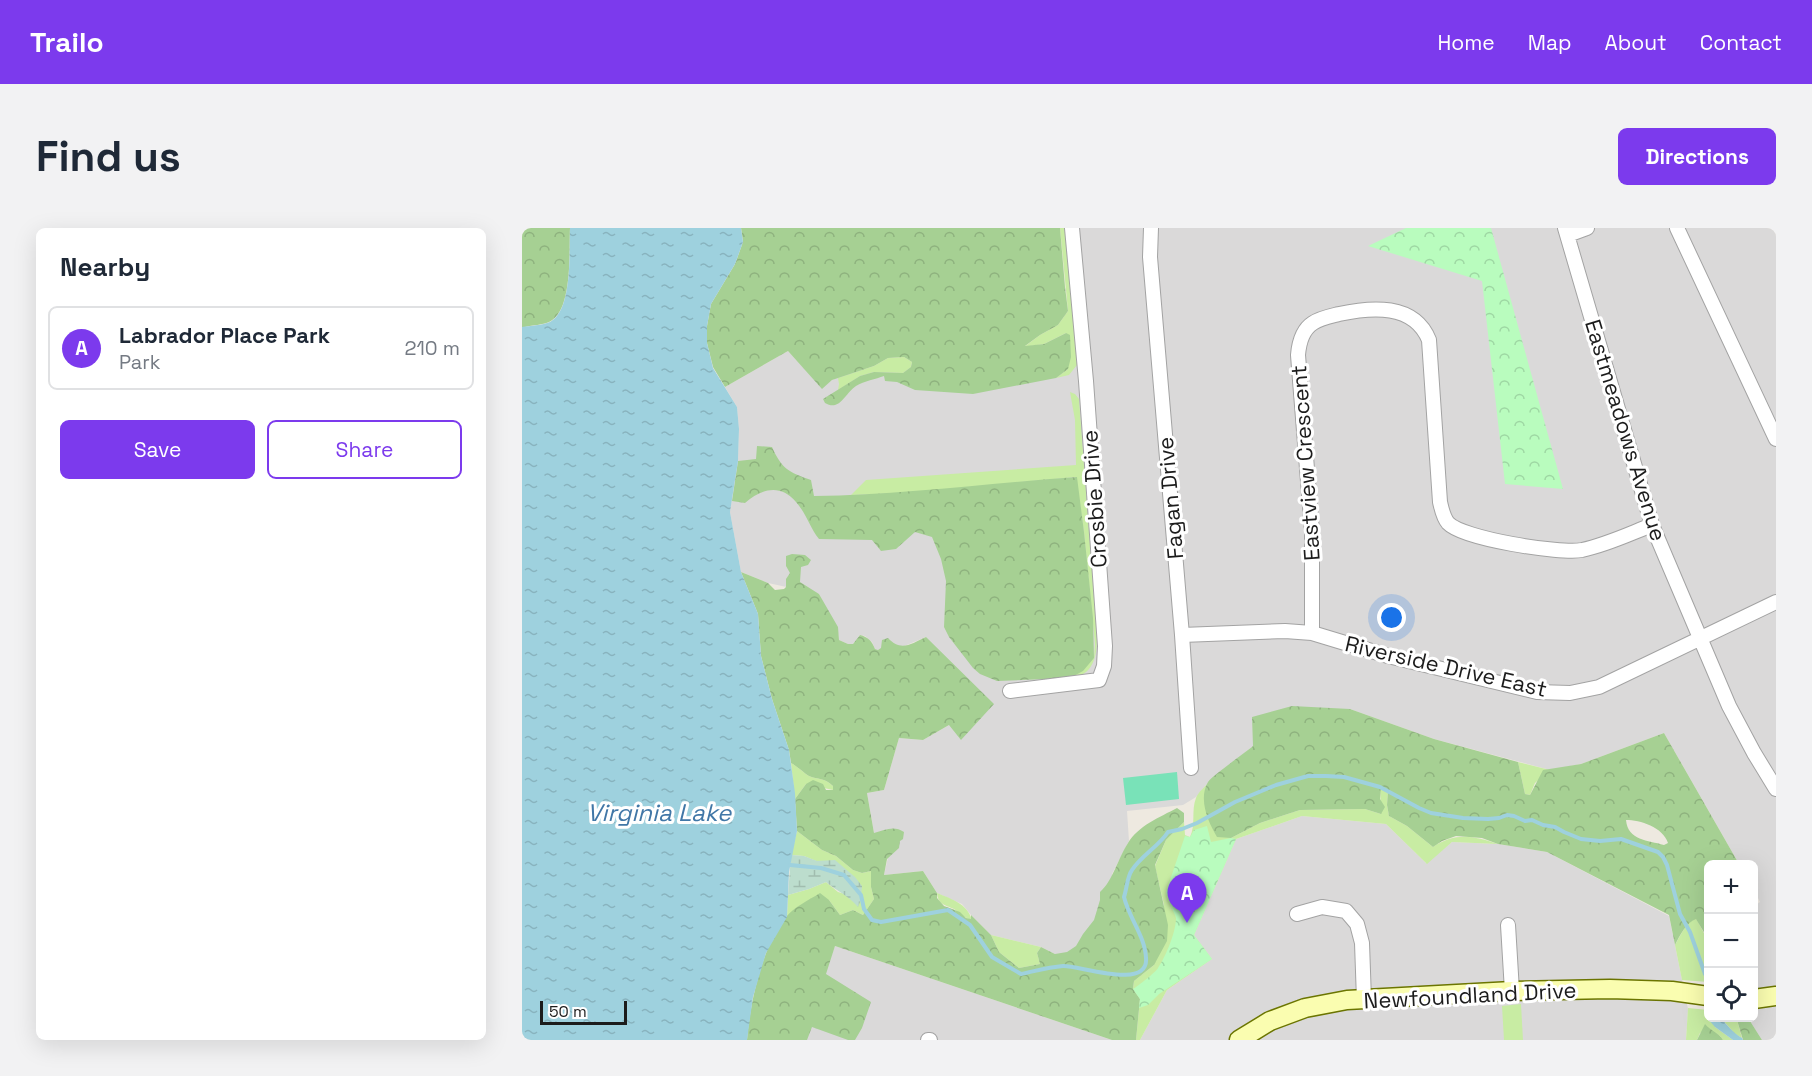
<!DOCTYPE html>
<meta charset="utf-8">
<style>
body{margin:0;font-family:"Space Grotesk",sans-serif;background:#f2f2f3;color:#1f2937}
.controls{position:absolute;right:18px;bottom:18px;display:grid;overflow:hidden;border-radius:9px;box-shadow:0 6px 24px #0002}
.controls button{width:54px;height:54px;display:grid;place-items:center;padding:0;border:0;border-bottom:2px solid #e0e1e3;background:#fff;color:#1f2937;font:30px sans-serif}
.scale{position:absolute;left:18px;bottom:15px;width:87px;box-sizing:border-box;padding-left:6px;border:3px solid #1c1c1c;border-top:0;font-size:16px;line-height:21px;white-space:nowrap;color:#1c1c1c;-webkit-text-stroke:4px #fff;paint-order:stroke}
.you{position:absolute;left:870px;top:390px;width:21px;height:21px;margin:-15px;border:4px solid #fff;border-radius:50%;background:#1a73e8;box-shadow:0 0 0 9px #1a73e833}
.badge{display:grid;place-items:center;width:39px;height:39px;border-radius:50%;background:#7c3aed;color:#fff;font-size:20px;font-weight:700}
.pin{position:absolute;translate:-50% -50px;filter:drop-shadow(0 2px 3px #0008)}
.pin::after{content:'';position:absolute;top:32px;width:21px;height:18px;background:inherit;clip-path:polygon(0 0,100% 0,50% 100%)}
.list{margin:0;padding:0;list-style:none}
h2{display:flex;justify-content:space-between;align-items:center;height:78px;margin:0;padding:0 24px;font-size:26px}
h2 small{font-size:20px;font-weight:400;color:#747a83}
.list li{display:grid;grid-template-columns:39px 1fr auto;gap:18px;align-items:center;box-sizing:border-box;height:84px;margin:0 12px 12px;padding:0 12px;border:2px solid #e0e1e3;border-radius:9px}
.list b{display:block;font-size:22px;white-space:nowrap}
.list p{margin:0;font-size:20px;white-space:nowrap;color:#747a83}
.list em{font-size:20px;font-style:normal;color:#747a83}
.actions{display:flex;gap:12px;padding:18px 24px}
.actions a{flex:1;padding:14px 0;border:2px solid #7c3aed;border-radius:9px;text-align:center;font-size:21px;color:#7c3aed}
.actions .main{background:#7c3aed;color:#fff}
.icon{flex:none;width:33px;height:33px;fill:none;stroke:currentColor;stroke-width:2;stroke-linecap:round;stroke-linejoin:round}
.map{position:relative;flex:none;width:1254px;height:812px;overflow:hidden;border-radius:9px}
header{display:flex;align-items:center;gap:36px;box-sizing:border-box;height:84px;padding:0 30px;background:#7c3aed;color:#fff}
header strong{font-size:28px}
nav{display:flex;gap:33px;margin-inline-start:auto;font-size:21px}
.intro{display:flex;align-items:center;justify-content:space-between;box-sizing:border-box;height:144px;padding:0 36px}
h1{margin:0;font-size:42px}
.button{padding:15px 27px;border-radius:9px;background:#7c3aed;color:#fff;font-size:21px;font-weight:700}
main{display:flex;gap:36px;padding:0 36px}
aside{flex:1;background:#fff;border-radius:9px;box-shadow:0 6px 24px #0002}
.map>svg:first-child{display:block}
</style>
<header>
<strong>Trailo</strong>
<nav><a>Home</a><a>Map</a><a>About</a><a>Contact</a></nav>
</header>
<div class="intro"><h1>Find us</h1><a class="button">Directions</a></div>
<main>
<aside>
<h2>Nearby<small></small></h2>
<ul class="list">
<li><span class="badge">A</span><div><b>Labrador Place Park</b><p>Park</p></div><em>210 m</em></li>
</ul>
<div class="actions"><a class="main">Save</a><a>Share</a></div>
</aside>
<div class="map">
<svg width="1254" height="812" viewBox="0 0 1254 812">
<defs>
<pattern id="forest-crowns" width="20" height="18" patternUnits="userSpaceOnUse" patternTransform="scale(1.5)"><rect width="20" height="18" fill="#a6d093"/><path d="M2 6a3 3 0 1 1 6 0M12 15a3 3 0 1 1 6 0" fill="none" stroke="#8eb27e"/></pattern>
<pattern id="wetland-marsh" width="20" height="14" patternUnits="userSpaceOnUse" patternTransform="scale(1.5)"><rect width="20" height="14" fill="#bcddcd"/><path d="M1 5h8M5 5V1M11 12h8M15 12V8" fill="none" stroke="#a1bdaf"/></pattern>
<pattern id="park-crowns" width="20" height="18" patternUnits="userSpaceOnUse" patternTransform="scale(1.5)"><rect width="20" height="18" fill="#b9fcbe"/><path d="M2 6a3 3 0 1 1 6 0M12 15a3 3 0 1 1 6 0" fill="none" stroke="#9ed7a3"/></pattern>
<pattern id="water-ripples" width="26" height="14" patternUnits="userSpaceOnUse" patternTransform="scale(1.5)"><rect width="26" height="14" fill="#9ed1de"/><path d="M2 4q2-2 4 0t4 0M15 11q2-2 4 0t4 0" fill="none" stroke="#88b3be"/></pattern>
</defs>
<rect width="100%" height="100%" fill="#eee9e0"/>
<path fill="#dad9d9" d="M550,0H1254V812H1240L1226,790H1232V678L1238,674L1232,662V636H1217L1142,505L1059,536L1028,542L912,511L828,481L731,518L687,554L674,569L661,577L605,583L607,613L590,646L591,725L533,726L519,719L469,707L449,687L440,676L415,665L401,643L362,647L367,625L352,605L345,565L362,562L377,510L401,512L427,497L404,409L380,419L372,416L356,422L353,421L350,414L343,408L338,407L331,416H326L317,412L316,405L297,366L246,355L219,344L208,284L216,233L217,201L215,179L203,159L266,123L300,160L310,152L332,142L561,121Z
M780,588L864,596L904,635L930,614L976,616L1025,624L1147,688L1166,781L1164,812H618L645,762L690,731L672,707L714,611Z
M313,718L590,812H278Z"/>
<path fill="#c8eca3" d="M538,0H543L551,74L555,137L547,147L534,150L546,141L544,105L522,116L502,119L518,107L536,97L546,83Z
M382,129L390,134L389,139L381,145L352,144L338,148L316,162L317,156L316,150L352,138L366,130Z
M548,164L553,166L557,171L575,409C575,429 571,448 548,450L572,430L573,416L562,304L554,249L382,265L329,267L344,252L554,237L553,192Z
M996,534L1028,542L1013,555L1008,567L1003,566Z
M269,535C275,538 282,545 287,548C296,552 302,549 311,558V562L284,556L273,571Z
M687,554L682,574L709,610L738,595L778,582L843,581L859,586L858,559L866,563L865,577L867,588L885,598L911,619C934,604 951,608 976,616L930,614L905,636L864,596L780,588L714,611L672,707L690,731L645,762L618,812H614L618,771L611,761L612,753L632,737L642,677L633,638L644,612L662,594L663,607L668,609C674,597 669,582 674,570C676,564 683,559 687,554Z
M275,603L300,622L314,628L331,642L340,645L349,643V659L352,671L341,687L331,682L318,687L307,672L265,689L266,667L287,661L304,654L316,664L339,671L294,633L282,628L269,627Z
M415,665C429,671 445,675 450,692C442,690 438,685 432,681C424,677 416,677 415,665Z
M1174,690L1186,713V754L1160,752L1153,717C1159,707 1163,695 1174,690Z
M469,707L519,719L515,725L518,736L497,740L477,724Z
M999,776L1001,812H982L980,778Z
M1166,780L1186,782V790H1195L1193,799L1211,812H1201L1198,808L1188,802L1178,805L1175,812H1164Z
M1199,790H1226L1228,793L1224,790L1215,792L1220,810L1213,806Z"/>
<path fill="url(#forest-crowns)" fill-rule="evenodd" d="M0,0H48C47,22 51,84 27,94C20,97 11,97 3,99H0Z
M219,0H538L543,59L546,83L536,97L518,107L503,118L522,116L544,105L548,107L549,129L546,141L534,150L451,166L393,162L375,154L363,153L362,148C354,151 342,153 334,158C323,165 318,184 303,175L301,171L338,148L352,144L381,145L389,139L390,134L382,129L366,130L352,138L310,152L300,161L266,123L203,159L191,139L185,115V98L189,76L213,36L221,14Z
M235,218L250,219C260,241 266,244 289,252L292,268C380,267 467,255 555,249L562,304L571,390L572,430L561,443L548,450L475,453L458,446L451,440L427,409L422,399L424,353L419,331L410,309L393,304L374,321L359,323L350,312L297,311C288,300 284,285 274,274C258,255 239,261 223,275L210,273L216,233L234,231Z
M270,326L283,327L289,332L286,337L279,339L278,354L297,366L316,399L317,412L326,416H331L338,407C346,409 350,413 353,421L356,422L359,420L360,412L366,410C379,424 389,416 404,409L472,476L439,512L427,497L401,512L377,510L362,562L345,565L352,605C363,602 372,597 382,604L381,611L378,613L377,620L365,631L362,647L401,643L415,665V670L422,678L438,684L444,690L449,691V687L469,707L477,724L497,740L518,736L515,725L519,719L533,726L545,724L554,718L561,706L572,692L578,672V664C591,653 596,630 606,615C616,598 638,589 655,580L662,585V594L644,612L633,637L646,697L645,713L632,737L612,753L611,761L618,771L614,812H590L313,718L304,746L349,774L340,800L333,812H326L290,799L285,812H225C228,775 240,718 264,689C272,679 287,672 298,665L307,672L318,687L331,682L341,687L352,671L349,659V643L340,645L331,642L314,628L300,622L275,603L273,571L284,556L291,552L301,556L304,562H311V558C302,549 296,552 287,548C282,545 275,538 269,535L267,522L250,471L239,428L236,386L219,344L246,355L253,362L262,361L264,359V351L268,345L264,338V328Z
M770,478L828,481L912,511L996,534L1003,566L1008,567L1021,542L1059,536L1142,505L1217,636H1186V704L1183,706L1174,691C1164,695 1158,707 1153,717L1147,687L1025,624L976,616L960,610L934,608L920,613L911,619L885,598L867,588L865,577L866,563L859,559L858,571L863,579L859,586L843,581L778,582L738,595L709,610L695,609C686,594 676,571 686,554C691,547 723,525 731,518L730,489ZM1104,592C1118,592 1141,599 1146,615L1142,617C1126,612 1106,613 1104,592Z
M1224,790L1228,793L1240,812H1221L1215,792Z
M1183,796C1189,803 1197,805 1201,812H1175Z"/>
<path fill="url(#wetland-marsh)" d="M269,627L282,628L295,633L313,632L333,649L340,658L339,671L336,679C327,668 315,663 304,654L287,661L266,667Z"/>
<path fill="url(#park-crowns)" d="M884,0H969L1041,261L983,256L960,53L846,18Z
M685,598L689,614L709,610L714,611L672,707L690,731L637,766L626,777L617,780L618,771L611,761C615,759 635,743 636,740C644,728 654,704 654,690C653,685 645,673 644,664L663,608L668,609L672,602Z"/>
<path fill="#79e2b8" d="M655,544L657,571L604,577L601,550Z"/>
<path fill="url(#water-ripples)" d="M48,0H219L221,14L213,36L189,76L185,98V115L191,140L215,179L217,201L216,233L208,284L219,344L236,386L239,428L250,471L267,522L273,565L275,603L267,644L265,689L244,725L231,769L225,812H0V99C8,98 21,97 28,94C51,82 47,23 48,0Z
M1195,790H1199C1205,797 1211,805 1220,810L1221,812H1211L1193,799L1187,792Z"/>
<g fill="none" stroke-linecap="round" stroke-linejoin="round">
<path stroke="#9ed1de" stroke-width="4" d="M268,637L299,640L322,647L339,667L342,681L350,692L359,694L426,682L448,697L470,729L499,746C513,743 527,739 541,738C556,737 627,763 624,730C623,708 607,690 602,669C605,660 605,649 610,642C620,627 637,618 646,604L660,601L675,595L713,574L754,557L786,548H804L822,549L858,559L897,580L909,585L941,590L966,591L977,590L985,587L992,588L1003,593L1010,592L1021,597L1033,599L1042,604L1059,611L1078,613L1099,611L1136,624L1141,629L1145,637L1158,686L1168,704L1183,746"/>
<defs>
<path id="street" d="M629,0L628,29L660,407L669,540
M1043,0L1130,297L1207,478L1232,525L1254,561
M1155,0L1254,211
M1046,7L1065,0
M790,405V304L776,127C777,115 780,102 791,95C798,90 809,88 817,86C849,79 892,75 907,112L918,274C920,282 921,289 926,295C941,311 1038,326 1060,322C1084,317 1107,306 1130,297
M660,407L763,403L790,405L866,428L1015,464L1048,465L1077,459L1254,374
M488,463L577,452L582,438L583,418L564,153L550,0
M775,686L800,679L824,683L835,696L840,715L842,772
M986,697L990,763
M406,812H408"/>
<path id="secondary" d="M1232,771L1254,768
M717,812L748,793L783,780L825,772L990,763L1088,761L1150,763L1186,768"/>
</defs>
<use href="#street" stroke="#a3a3a3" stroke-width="16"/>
<use href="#secondary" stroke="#6b7500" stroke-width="21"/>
<use href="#street" stroke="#fff" stroke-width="14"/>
<use href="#secondary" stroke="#fafdb0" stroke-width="18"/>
</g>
<g text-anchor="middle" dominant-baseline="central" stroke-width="6" stroke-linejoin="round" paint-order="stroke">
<g font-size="22" fill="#1c1c1c" stroke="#fff">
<text transform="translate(1104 202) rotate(73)">Eastmeadows Avenue</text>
<text transform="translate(783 235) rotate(-94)">Eastview Crescent</text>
<text transform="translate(648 270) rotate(-95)">Fagan Drive</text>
<text transform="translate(572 271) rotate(-94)">Crosbie Drive</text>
<text transform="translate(924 438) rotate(13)">Riverside Drive East</text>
<text transform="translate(948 767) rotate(-3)">Newfoundland Drive</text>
</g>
<g font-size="24" font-style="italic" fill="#4177a7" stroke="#fff">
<text x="137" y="584">Virginia Lake</text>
</g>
</g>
</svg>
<div class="controls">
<button>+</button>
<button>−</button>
<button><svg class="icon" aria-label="locate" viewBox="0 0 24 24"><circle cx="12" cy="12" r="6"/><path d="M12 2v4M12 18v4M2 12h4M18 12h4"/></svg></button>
</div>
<div class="scale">50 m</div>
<div class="you"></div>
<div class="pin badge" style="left:665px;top:695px">A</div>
</div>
</main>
